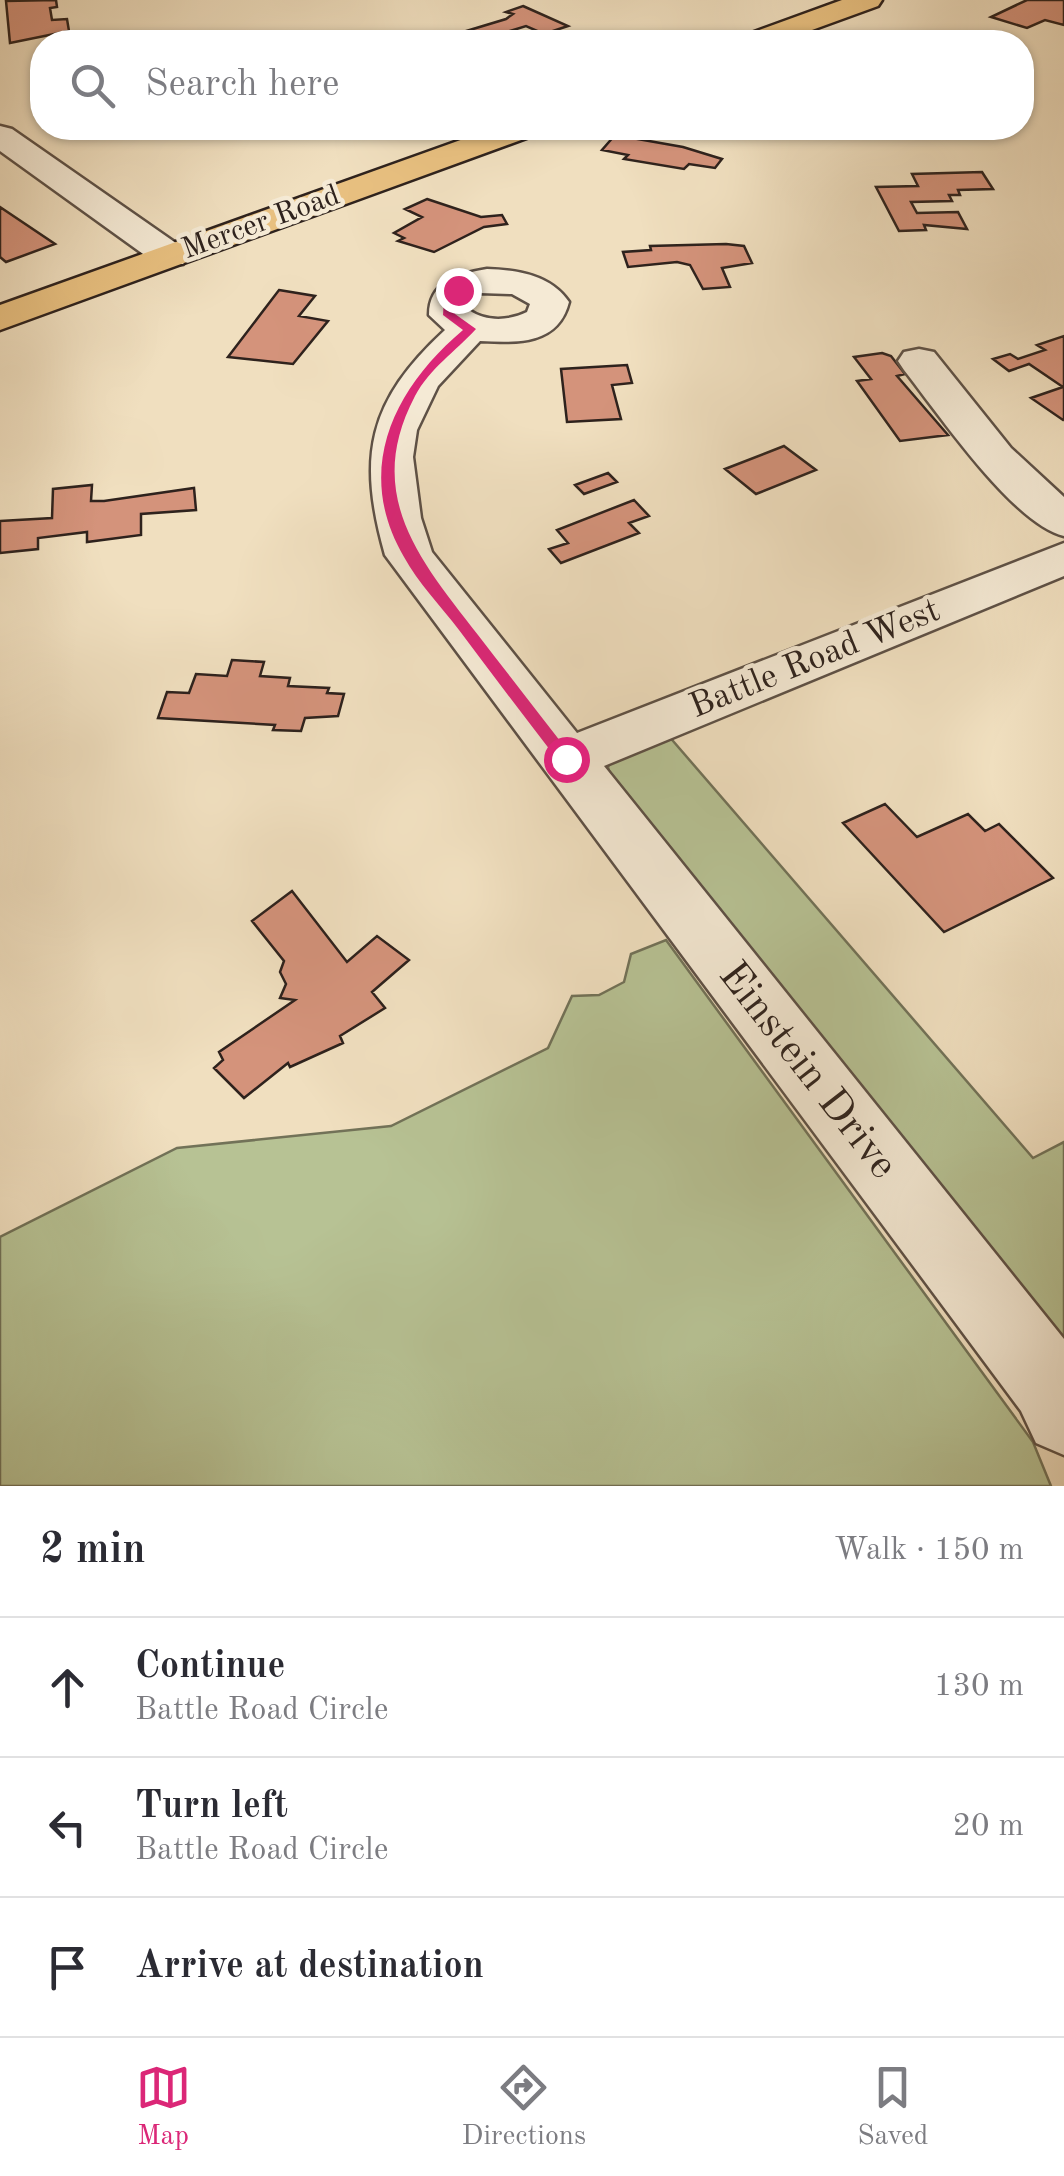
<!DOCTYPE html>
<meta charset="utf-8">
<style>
body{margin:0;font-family:"Old Standard TT",serif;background:#f7f7f7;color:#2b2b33}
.stop{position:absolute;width:30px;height:30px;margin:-22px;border:8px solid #db2777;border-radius:50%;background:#fff}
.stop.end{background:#db2777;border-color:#fff;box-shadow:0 2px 10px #0008}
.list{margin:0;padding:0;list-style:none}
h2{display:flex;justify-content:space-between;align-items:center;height:130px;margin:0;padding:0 40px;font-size:42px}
h2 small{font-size:32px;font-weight:400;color:#7c7c81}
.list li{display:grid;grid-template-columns:65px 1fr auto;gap:30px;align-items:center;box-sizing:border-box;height:140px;padding:0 40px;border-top:2px solid #e1e1e2}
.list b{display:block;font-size:38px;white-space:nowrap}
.list p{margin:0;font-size:32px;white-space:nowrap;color:#7c7c81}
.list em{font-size:32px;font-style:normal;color:#7c7c81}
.icon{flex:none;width:55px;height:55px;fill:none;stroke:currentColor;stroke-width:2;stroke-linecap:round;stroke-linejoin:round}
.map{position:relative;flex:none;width:1064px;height:1486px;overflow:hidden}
.search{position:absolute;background:#fff;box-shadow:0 2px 8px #0004;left:30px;right:30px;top:30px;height:110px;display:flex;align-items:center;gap:25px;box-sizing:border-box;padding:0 35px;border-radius:40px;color:#7c7c81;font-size:38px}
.sheet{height:550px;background:#fff}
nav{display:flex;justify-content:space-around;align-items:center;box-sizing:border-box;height:140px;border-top:2px solid #e1e1e2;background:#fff;font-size:28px;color:#7c7c81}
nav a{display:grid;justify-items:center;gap:5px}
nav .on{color:#db2777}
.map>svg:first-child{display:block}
</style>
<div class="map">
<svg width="1064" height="1486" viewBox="0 0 1064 1486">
<rect width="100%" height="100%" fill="#f0dfbf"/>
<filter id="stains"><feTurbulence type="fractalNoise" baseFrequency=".002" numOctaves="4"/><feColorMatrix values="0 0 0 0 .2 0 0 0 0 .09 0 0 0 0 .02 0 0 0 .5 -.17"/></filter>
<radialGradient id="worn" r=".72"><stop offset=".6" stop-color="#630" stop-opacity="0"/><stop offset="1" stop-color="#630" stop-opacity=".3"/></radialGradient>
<path fill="#b7c294" stroke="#727258" stroke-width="2.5" d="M667,734L1033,1158L1064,1142V1342L613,786L608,767L612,758Z
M666,940L1033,1442L1051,1486H0V1237L177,1148L391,1126L548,1048L572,996L599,995L624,982L631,954Z"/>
<path fill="#d4937b" stroke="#2e221d" stroke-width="2.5" d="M56,0L57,7L50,8L52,20L67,19L69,31L10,43L6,1Z
M1027,0H1064V25L1045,20L1027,28L991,17Z
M523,6L568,26L544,34L526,26L488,38L498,42H452L443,38L506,19L513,14L506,12Z
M615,135L683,147L722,159L715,168L689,164L684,169L624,159L628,155L602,150Z
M982,172L993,189L958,190L960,195H949L952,201L911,202L917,213L958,212L967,229L924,225L926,230L899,231L876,187L918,186L912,174Z
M427,199L481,217L502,215L507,224L484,227L434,252L398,241L404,238L394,233L422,217L405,209Z
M0,207L55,244L6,262L0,257Z
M726,244L744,246L752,263L722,268L730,287L703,289L690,265L677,262L628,267L623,252L651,250L650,246Z
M279,290L315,296L299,316L328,321L293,364L228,357Z
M1064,336V419L1063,420L1031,398L1063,387L1029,364L1009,371L993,359L1010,354L1018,359L1045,350L1037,345Z
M882,353L891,356L905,374L897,376L948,435L900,441L857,381L871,379L854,357Z
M627,365L632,383L612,385L621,419L567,422L561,369Z
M784,446L816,470L756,494L725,469Z
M608,473L617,482L584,494L575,485Z
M92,485L91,501H104L194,488L196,510L141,514V535L87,542V532L38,538V549L0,553V521L52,518L53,489Z
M634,500L649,516L629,523L639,533L561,563L549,549L568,543L557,530Z
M232,660L264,662L260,676L290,678L288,686L329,688L327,693L344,694L338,716L305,718L301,731L273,730L275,725L158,718L167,692L189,693L196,674L227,676Z
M885,804L917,837L968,814L985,831L999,824L1053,878L944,932L843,823Z
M292,891L347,962L377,936L409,960L372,992L385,1008L340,1036L343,1043L290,1067L288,1063L244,1098L214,1068L223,1060L219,1052L295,1000L280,998L286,984L280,972L284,961L252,921Z"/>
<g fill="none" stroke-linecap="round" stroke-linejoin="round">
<defs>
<path id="minor" d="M0,126L12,129L183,248L189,256L183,264H157L0,151Z
M487,269C518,270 551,275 569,302C558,345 518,343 480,341L438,386L417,430L413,457L421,518L432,552L577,733L1064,543V576L604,766L1064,1339V1455L1036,1443L1021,1411L385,555C357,456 368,401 445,330L429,315C429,281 458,274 487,269ZM480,293L512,294L530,304L527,312C509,321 486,322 469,310L468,301Z
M919,349L934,352L1011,448L1064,497V536C1013,524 938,413 904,370L898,361L904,352Z"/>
<path id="major" d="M842,0H882L878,6L779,42H738L743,36Z
M494,128H539L535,135L0,330V305Z"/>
</defs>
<use href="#minor" stroke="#5e5146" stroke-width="5"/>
<use href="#major" stroke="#2e221d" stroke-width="5"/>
<use href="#minor" fill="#f5ead5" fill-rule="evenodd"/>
<use href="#major" fill="#e8c080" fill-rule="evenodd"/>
</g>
<path fill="#db2777" d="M454,287L464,290L455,299V314L476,329C455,352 430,368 415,396C363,495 420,560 478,635C509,675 540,715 571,755V763H560C526,719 492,674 459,630C441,606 418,583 404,557C353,470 394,388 463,330L443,315L444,298Z"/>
<g text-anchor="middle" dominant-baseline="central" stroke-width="9" stroke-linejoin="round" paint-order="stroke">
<g font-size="30" fill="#2e221d" stroke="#f5ead5">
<text transform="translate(261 223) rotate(-20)">Mercer Road</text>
</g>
<g font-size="35" fill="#2e221d" stroke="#f5ead5">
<text transform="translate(815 659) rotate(-22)">Battle Road West</text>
</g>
<g font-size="42" fill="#2e221d" stroke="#f5ead5">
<text transform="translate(807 1071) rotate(52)">Einstein Drive</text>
</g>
</g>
<rect width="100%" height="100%" filter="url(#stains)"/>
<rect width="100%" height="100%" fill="url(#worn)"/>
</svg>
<div class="stop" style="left:566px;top:759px"></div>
<div class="stop end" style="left:458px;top:290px"></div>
<div class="search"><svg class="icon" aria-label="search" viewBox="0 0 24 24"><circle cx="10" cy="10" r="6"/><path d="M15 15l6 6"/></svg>Search here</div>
</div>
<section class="sheet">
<h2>2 min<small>Walk · 150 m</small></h2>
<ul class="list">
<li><svg class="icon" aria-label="ahead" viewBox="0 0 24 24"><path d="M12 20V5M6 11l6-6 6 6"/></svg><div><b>Continue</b><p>Battle Road Circle</p></div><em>130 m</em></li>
<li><svg class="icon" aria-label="left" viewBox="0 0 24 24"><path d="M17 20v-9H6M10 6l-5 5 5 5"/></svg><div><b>Turn left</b><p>Battle Road Circle</p></div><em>20 m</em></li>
<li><svg class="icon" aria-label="arrive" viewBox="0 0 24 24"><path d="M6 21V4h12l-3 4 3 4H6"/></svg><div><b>Arrive at destination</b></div></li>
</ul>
</section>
<nav>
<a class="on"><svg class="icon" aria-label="map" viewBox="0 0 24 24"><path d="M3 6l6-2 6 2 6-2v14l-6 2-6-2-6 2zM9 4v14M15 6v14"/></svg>Map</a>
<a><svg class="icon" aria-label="directions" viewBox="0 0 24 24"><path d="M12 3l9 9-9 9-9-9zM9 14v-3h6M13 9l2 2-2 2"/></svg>Directions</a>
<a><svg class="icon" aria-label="saved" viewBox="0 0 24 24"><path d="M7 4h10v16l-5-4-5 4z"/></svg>Saved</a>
</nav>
